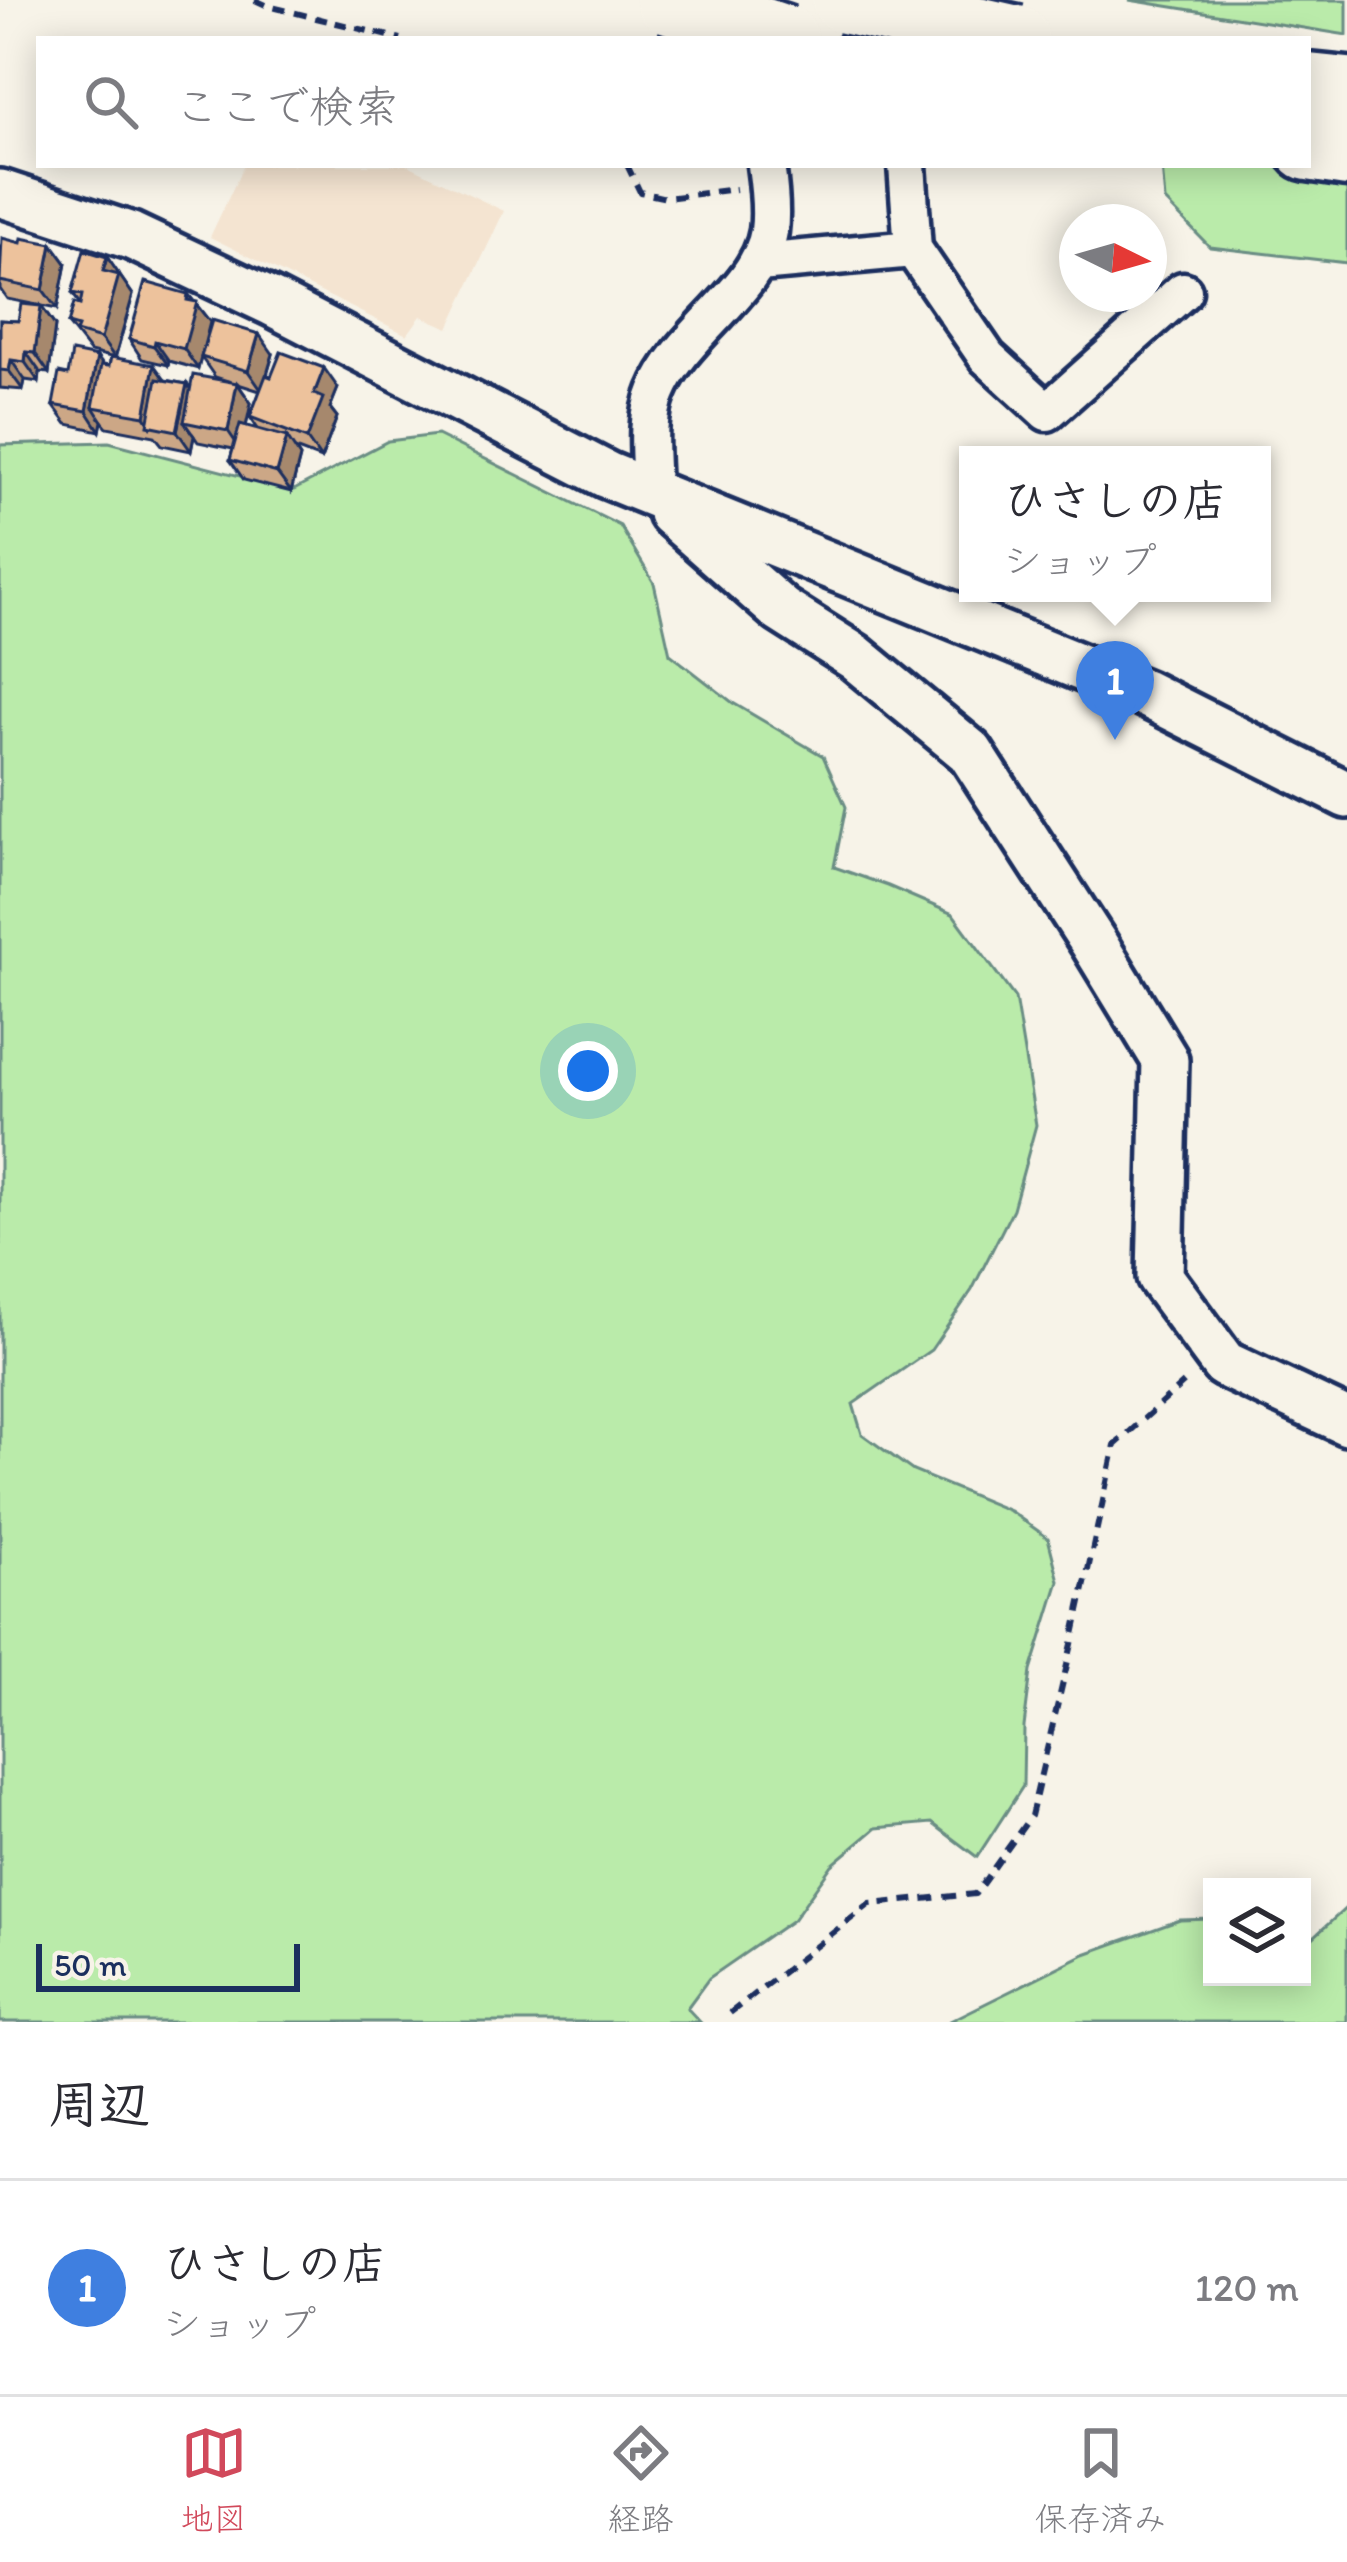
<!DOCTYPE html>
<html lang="ja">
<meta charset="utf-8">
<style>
body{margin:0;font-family:Itim,"Klee One",sans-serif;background:#f2f2f3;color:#2b2b33}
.controls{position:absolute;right:36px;bottom:36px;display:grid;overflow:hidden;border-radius:0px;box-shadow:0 6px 30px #0003}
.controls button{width:108px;height:108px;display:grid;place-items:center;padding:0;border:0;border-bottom:3px solid #e1e1e2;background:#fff;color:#2b2b33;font:60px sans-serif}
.compass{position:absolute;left:1059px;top:204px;width:108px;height:108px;border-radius:50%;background:#fff;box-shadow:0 6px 30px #0003;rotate:95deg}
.scale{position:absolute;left:36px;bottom:30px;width:264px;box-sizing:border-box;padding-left:12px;border:6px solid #1b2f5e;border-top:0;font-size:33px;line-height:42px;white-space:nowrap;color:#1b2f5e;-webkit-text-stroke:9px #f7f3e8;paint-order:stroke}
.you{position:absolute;left:588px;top:1071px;width:42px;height:42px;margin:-30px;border:9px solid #fff;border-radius:50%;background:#1a73e8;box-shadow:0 0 0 18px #1a73e833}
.badge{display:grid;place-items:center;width:78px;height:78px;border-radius:50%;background:#d1495b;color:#fff;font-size:39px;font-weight:700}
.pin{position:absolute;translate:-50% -99px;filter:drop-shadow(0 3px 6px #0008)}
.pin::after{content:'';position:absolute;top:63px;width:42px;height:36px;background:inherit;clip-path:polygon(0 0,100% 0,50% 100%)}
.popup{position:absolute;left:959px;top:446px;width:312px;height:156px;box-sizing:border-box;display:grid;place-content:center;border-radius:0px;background:#fff;filter:drop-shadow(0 3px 9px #0005);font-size:39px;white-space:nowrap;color:#7c7c81}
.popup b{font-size:45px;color:#2b2b33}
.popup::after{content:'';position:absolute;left:50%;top:100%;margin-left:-24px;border:24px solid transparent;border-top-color:#fff}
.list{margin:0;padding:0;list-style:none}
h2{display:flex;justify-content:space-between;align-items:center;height:156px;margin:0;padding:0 48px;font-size:51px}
h2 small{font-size:39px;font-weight:400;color:#7c7c81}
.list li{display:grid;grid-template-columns:78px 1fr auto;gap:36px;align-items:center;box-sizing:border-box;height:216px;padding:0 48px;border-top:3px solid #e1e1e2}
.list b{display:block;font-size:45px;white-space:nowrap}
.list p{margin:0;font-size:39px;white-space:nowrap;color:#7c7c81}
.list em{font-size:39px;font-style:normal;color:#7c7c81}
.icon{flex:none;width:66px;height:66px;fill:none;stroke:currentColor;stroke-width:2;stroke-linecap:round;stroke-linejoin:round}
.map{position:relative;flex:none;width:1347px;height:2022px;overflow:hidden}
.search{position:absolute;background:#fff;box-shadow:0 6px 30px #0003;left:36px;right:36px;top:36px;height:132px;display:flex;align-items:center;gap:30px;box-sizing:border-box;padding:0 42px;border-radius:0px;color:#7c7c81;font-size:45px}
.sheet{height:372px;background:#fff}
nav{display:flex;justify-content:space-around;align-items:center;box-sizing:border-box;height:168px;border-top:3px solid #e1e1e2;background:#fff;font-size:33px;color:#7c7c81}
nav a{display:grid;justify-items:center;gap:6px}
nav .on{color:#d1495b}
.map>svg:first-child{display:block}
</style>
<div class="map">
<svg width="1347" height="2022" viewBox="0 0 1347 2022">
<rect width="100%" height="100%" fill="#f7f3e8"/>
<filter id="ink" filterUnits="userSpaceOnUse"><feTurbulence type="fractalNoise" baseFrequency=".00833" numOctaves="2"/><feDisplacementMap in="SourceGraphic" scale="24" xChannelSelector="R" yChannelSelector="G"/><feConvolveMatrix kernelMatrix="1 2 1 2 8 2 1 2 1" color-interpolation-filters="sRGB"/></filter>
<g filter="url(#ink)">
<path fill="#f4e4d1" d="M244,165H408L504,211L449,328L421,316L407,335L210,237Z"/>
<path fill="#baebaa" stroke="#6a8d84" stroke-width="3" d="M1129,0H1347V35Z
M1162,165H1280L1347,173V263L1210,247L1165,201Z
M437,435L620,526L654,583L670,654L733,703L823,756L846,807L834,867L888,886L953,914L1015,998L1036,1125L1013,1209L972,1290L931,1350L853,1404L862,1434L913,1471L1010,1511L1048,1538L1059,1581L1031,1671L1024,1727L1023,1786L977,1857L932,1823L876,1828L832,1865L793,1920L709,1978L687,2008L700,2022H0V445L109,442L294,490L388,441Z
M1347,1907V2022H948L1085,1954L1180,1920L1212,1919V1977H1302V1948Z"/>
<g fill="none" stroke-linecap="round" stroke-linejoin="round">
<defs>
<path id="minor" d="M913,249L987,357L1047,412L1183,291
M759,263L913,249L907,165
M651,495C651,462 644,423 657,392C680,334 760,290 769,231C772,210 769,186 766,165"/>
<path id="tertiary" d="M0,193L131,236L273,303L607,475L1144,693L1347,795
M671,513L781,610L855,657L970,752L1093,942L1165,1060L1160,1277L1224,1364L1347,1422"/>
<path id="motorway" d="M1308,87L1347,91
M1308,147L1347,153"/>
</defs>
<use href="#minor" stroke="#1b2f5e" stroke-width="45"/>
<use href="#tertiary" stroke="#1b2f5e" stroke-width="54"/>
<use href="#motorway" stroke="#1b2f5e" stroke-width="75"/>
<path stroke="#1b2f5e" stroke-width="6" stroke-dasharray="12 9" stroke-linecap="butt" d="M255,0L268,6L401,39
M627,165L640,192L666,198L736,189
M730,2013L870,1904L975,1894L1031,1816L1072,1644L1115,1445L1187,1380"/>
<use href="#minor" stroke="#f7f3e8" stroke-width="36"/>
<use href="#tertiary" stroke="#f7f3e8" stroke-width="45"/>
<use href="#motorway" stroke="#f7f3e8" stroke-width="66"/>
<defs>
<path id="motorway-bridge" d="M669,0L785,39
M845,0L1016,39"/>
</defs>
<use href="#motorway-bridge" stroke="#1b2f5e" stroke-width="75" stroke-linecap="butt"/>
<use href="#motorway-bridge" stroke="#f7f3e8" stroke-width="66"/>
</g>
<path fill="#cca786" stroke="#1b2f5e" stroke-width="3" fill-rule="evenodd" d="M21,243L52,244L66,263L57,309L7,299L0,289V247Z
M107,257L133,295L115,358L165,380L187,384L190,390L231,382L215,377L201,357L273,354L267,375L338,388L330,408L337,417L321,459L295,449L300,457L291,492L244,480L230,460L233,449L198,442L194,436L191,451L162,445L155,436L107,427L102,421L100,431L67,424L53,405L68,375L103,365L109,366L111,357L90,352L68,324L80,304L72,293ZM238,384L260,391L250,417L258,429L246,426L251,403Z
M188,294L210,322L198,369L169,361L168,365L142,359L129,339Z
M41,306L55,326L49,373L40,372L39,382L25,380L23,390L0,388V320L18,321Z"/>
<path fill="#a6886d" stroke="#1b2f5e" stroke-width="3" d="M52,244L66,263L57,309L43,290Z
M107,257L133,295L115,358L101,339L103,271Z
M188,294L210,322L198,369L184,349Z
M41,306L55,326L49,373L35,353Z
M259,334L273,354L262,391L248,371Z
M155,341L169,361L168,365L154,346Z
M26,352L40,372L39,382L25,362Z
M97,357L111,376L93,407L102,421L100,431L87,411Z
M11,360L25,380L23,390L9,371Z
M154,365L168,384L151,426L145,416Z
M324,368L338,388L330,408L337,417L321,459L307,439L314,394Z
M237,383L251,403L241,450L228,431Z
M187,384L200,404L184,422L194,436L191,451L177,431Z
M287,437L300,457L291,492L277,473Z"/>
<path fill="#edc29c" stroke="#1b2f5e" stroke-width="3" d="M2,238L21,243L22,238L52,244L43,290L0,281Z
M84,250L107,257L103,271L119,275L101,339L76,332L78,327L68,324L74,303L80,305L82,295L72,293Z
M145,282L188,294L187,300L197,302L184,349L155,341L154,346L129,339Z
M21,304L41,306L35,353L26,352L25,362L11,360L9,371L0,370V320L18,321Z
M212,320L259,334L248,371L201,357Z
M72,352L97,357L87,411L53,405L59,373L68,375Z
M281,352L324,368L314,394L323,398L307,439L250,417L266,375L271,377Z
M111,357L154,365L145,416L93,407L101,365L109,366Z
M193,375L237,383L228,431L184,422Z
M157,379L187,384L177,431L148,425Z
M240,424L287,437L277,473L230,460Z"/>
</g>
</svg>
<div class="controls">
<button><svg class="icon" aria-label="layers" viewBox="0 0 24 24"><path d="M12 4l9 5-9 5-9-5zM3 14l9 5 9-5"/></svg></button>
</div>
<svg class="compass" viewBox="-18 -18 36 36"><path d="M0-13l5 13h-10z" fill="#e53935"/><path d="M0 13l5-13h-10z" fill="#7c7c81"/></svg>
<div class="scale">50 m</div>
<div class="you"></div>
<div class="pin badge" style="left:1115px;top:740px;background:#3f7fe0">1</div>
<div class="popup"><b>ひさしの店</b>ショップ</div>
<div class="search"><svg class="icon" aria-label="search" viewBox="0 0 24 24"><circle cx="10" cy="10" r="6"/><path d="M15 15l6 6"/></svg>ここで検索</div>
</div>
<section class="sheet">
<h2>周辺<small></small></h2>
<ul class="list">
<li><span class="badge" style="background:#3f7fe0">1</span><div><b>ひさしの店</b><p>ショップ</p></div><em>120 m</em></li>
</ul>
</section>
<nav>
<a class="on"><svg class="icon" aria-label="map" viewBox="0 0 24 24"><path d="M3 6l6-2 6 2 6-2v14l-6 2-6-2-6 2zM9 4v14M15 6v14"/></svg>地図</a>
<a><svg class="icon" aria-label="directions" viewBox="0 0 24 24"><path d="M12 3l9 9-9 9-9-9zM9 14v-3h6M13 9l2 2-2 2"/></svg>経路</a>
<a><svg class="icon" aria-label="saved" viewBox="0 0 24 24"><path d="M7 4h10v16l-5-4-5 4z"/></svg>保存済み</a>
</nav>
